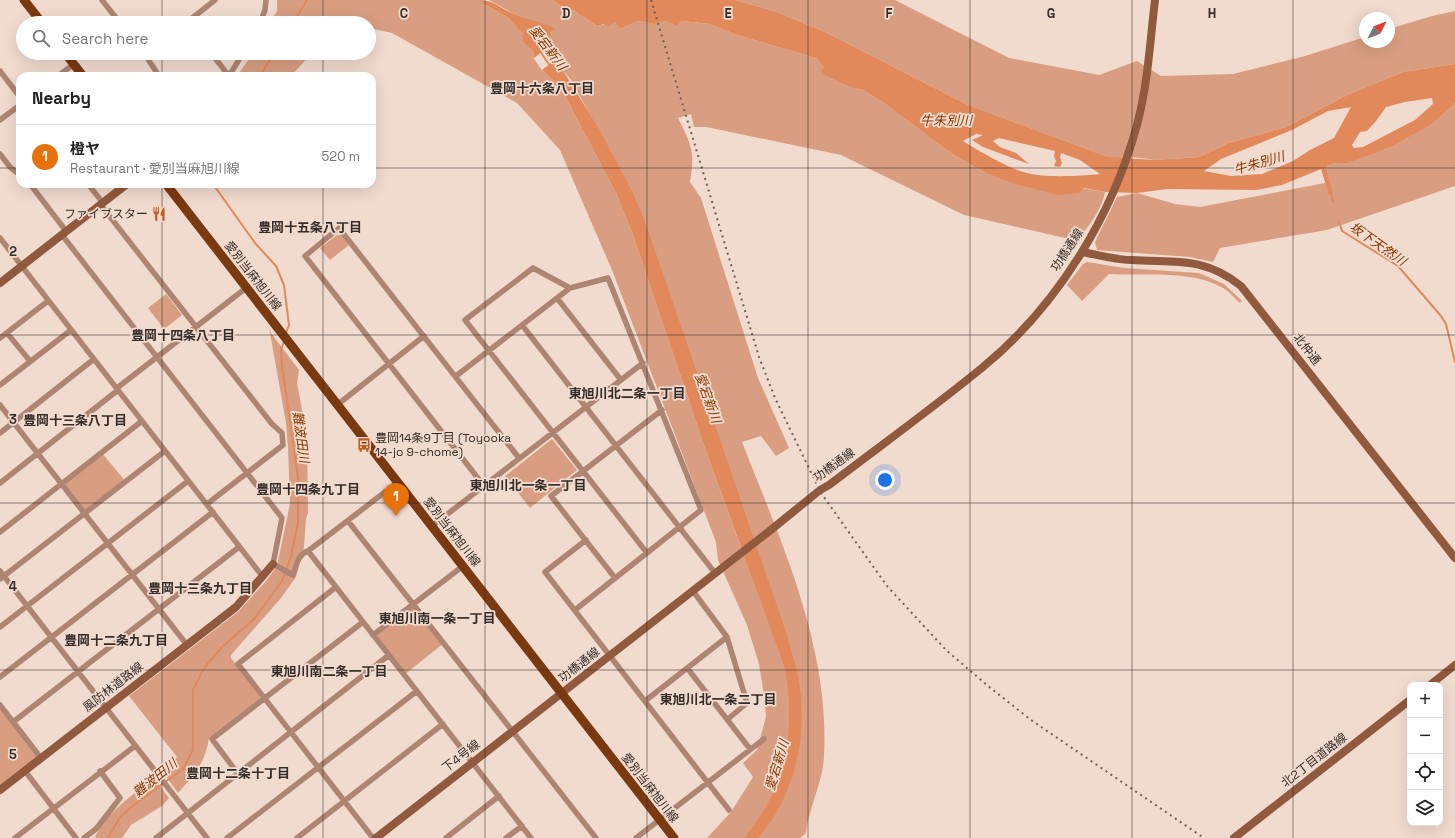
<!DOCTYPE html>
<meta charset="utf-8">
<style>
body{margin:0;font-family:"Space Grotesk","Noto Sans JP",sans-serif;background:#f6f6f6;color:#222}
.controls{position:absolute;right:12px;bottom:12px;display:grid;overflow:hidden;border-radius:8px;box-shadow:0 4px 16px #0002}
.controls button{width:36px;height:36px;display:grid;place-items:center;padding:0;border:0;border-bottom:1px solid #e0e0e0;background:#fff;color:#222;font:20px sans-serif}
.compass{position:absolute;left:1359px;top:12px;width:36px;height:36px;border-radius:50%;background:#fff;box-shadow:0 4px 16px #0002;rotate:48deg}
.you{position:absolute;left:885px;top:480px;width:14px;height:14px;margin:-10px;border:3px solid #fff;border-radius:50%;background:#1a73e8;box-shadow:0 0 0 6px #1a73e833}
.badge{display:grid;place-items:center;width:26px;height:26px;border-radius:50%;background:#be5c20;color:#fff;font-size:13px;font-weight:700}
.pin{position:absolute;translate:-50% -33px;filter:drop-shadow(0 1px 2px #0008)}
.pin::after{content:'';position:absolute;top:21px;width:14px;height:12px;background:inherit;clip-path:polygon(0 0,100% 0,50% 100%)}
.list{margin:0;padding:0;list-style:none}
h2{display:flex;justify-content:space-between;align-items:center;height:52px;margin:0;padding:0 16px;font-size:17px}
h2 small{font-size:13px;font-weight:400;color:#767676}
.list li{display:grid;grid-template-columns:26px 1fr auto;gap:12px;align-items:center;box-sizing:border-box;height:64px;padding:0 16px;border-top:1px solid #e0e0e0}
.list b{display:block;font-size:15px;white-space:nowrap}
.list p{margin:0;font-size:13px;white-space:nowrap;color:#767676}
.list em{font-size:13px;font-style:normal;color:#767676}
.icon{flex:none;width:22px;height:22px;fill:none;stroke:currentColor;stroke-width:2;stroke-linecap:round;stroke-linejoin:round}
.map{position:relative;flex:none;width:1455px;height:838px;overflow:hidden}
.search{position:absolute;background:#fff;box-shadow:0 4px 16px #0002;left:16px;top:16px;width:360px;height:44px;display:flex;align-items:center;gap:10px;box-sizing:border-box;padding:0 14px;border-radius:22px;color:#767676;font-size:15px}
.panel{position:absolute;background:#fff;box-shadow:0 4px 16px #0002;left:16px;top:72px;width:360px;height:116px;border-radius:12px}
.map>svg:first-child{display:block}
</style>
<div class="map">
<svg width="1455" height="838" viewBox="0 0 1455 838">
<rect width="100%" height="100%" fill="#f1dace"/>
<path fill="#d99e81" d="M277,0H477L507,17L523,34V42L533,51L534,59L542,70L557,84L565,96L616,193L632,232L707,454L741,548L753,538L724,456L606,144L571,80L561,68L548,48L531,29L552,35L550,32L555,29L512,13L489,0H553L566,10H574C581,18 590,19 597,26L616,22L620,29L638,21L655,24L666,21L677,26L682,21L710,24L737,35L816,58L824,68L853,88L863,90L884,103L952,154L984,172L1105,192C1102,210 1088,226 1078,241L964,215L841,155L706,127H694L691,114L678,118C692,145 695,153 690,182L701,198L758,378L789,448L776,456L761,436L742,442C781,542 830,646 824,756C823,782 809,807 806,833L800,838H707L731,812L753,777L743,763L757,750L766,717L765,702L759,664L747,625L718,560L716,542L612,270L560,150L517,103L392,33L369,28V23H270L277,11Z
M735,0H895L1009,58L1099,75L1137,61L1161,76L1233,74L1305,56L1365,37V42H1389V29L1432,16L1455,11V64L1403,72L1349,94L1286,127L1229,143L1199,157L1155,160L1127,156L1123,165L1108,157L966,104L825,32L774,11Z
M253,53H312L291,76H237Z
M1455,103V186L1327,230L1220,248L1213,262L1190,257L1097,250L1095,242L1117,197L1137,193L1175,204L1200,207L1330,182L1326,166L1336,163H1348Z
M337,235H342L349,245L330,260L320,248Z
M1087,262L1124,268L1199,273L1224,284L1242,301L1240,303C1234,298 1228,290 1221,287C1191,270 1143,276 1109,274L1082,301L1067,285L1083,264Z
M166,294L182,315L164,329L148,308Z
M269,327L271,333L299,370L297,383L307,437L308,513L306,518L304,547L296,577L281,598L231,655V658L260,696V699L209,738C205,763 195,774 178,793L162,771L177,757L129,696L239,611L266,581L277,566L290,504L288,447L286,423Z
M552,439L577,470L530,508L505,476Z
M102,453L126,482L85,514L61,484Z
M413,603L444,643L404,675L373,635Z
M0,705L41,758L0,790Z
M154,778L169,798L162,806L131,825L122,838H95C103,815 135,793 154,778Z"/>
<path fill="#e1895b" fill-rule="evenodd" d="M477,0C495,0 497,7 512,13C526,19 540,21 556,29L550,32L552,36L532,30L548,47L534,58L533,51L523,42V34L507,17Z
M553,0H735L774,11L825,32L966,104L1108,157L1155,160L1199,157L1229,143L1286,127L1349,94L1403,72L1455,64V103L1430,125L1392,146L1348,163H1336L1326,166L1333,194L1329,195L1321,169L1282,185L1256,190L1167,189L1137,193L1105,192L1084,188L1079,193L1058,195L1015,184L984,172L952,154L884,103L863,90L853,88L825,75L821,71L824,68L816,58L737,35L710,24L682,21L677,26L666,21L655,24L638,21L620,29L615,22L608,27L604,24L597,26C590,19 581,18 574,10H566ZM1432,98L1433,104L1415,120L1363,147L1354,148L1352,145L1360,132L1367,131L1376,121L1386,107L1405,102ZM1351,107L1334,138L1310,150L1293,161L1262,174L1231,176L1204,171L1221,159L1292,130L1328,111ZM976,134L983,135L972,140L983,147L1029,164L1016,153L1000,147L993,141L999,138L1055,151L1054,156L1056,161L1054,166L1060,167L1062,163L1060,157L1061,153L1080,160L1100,174C1081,176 1045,178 1027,173C1009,169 979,151 963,141Z
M556,59L599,129L633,193L647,227L787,635C790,648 795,662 798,676C809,732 796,795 758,838H744C786,789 796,731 785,668L707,454L632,232L616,193L565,96L557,84L542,70Z"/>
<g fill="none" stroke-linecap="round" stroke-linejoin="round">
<path stroke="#e1895b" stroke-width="2" d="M293,23L307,0
M540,51L550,66
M260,76L274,53
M213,184L255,243L276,266L284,285L289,325L286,333
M1331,193L1333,201
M1339,221L1342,231L1398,266L1441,316L1446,324L1455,362
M108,838L120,817L139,801L183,769L193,750V690L204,668L222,647L254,619L274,592L282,581L290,560L298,523V477L282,366L281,350L284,341"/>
<path stroke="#ad8572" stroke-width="5.5" d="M102,0L120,23
M186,23L215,0
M260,23L265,10L266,0
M144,53L159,76
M211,53L229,76
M70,60L79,53
M0,71L20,97
M58,76L74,64
M229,76L243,53
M0,120L20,105
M0,154L10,167L20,175
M30,184L66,231
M88,184L103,203
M100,204L272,424L282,433L283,445L207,504
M62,235L282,518L273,564L293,575C296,566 298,554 308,551L398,482
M0,238L263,577
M570,288L533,268L465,320L647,553
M557,298L621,380
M522,325L715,573
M7,333L30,361
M0,338L48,301
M456,376L570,288L608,278L701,510L575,610
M0,385L71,330
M117,388L246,288
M0,405L187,645
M337,405L424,336
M0,433L94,359
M0,483L118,390
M484,486L305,256L339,228L519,458
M348,521L596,838
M432,526L643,363
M0,532L142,421
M586,540L545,572L729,810
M308,551L531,838
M0,571L207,838
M615,578L551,496L662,410
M0,579L165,451
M336,587L238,664L373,838
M693,591L727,637L747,703L728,719
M0,627L188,481
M373,635L463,566
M688,669L750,749
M0,677L213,512
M645,701L727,637
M0,705L41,758
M13,722L239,547
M25,771L76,838
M238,774L212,739L363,622
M15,838L135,746
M84,838L96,829L120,798L100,771
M156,838L389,655
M227,838L417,691
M297,838L443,724
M446,838L499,796
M506,838L522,826
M636,838L764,739"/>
<path stroke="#91593d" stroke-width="8" d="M1083,252C1098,255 1115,260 1131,260C1175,263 1204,256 1241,286L1455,558
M0,283L127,184
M1430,685L1455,665
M0,790L236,607L273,564
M376,838L772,529L820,490L829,485C880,446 933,408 983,367C1057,306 1112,217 1137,125C1148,84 1150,41 1155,0
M1234,838L1410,700"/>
<path stroke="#7b390f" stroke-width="9" d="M24,0L42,23
M65,53L83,76
M166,184L674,838"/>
<path stroke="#6e615a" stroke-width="2" stroke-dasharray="2 4" stroke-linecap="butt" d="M651,0L759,357L775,398L821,493L887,586L946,650L988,686L1031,720L1204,838"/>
</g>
<path fill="none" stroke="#352d28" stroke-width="1" stroke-opacity="0.55" d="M162,0V23M323,0V23M485,0V838M647,0V838M808,0V838M970,0V838M1132,0V838M1293,0V838M162,53V76M323,53V76M0,168H20M372,168H1455M162,184V838M323,184V838M0,335H1455M0,503H1455M0,670H1455"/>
<defs>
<symbol id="restaurant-bare" viewBox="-9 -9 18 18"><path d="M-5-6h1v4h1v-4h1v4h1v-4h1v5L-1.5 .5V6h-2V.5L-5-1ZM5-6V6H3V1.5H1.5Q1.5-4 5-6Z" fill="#be5c20" stroke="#f1dace" stroke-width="2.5" paint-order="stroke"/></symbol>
<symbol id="bus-bare" viewBox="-9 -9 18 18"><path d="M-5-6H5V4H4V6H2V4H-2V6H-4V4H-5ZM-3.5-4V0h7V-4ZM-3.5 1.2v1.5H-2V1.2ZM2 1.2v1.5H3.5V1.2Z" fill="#be5c20" stroke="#f1dace" stroke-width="2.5" paint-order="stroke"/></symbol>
</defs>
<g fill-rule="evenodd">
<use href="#restaurant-bare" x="149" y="204" width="20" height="20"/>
<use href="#bus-bare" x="354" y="435" width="20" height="20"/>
</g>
<g text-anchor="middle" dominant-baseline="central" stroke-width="3.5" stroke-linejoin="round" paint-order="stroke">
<g font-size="12" fill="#352d28" stroke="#f1dace" text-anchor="end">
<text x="148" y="214">ファイブスター</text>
<text x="375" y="438" text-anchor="start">豊岡14条9丁目 (Toyooka<tspan x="375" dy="14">14-jo 9-chome)</tspan></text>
</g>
<g font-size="12" fill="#352d28" stroke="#f1dace">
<text transform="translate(1067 250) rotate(-57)">功橋通線</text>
<text transform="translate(253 276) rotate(52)">愛別当麻旭川線</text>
<text transform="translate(1307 349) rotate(52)">北仲通</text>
<text transform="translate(834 465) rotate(-36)">功橋通線</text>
<text transform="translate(452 532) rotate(52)">愛別当麻旭川線</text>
<text transform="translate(579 665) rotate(-38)">功橋通線</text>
<text transform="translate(113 687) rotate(-38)">風防林道路線</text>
<text transform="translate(461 756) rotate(-38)">下4号線</text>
<text transform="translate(1314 760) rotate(-38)">北2丁目道路線</text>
<text transform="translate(650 788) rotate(52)">愛別当麻旭川線</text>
</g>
<g font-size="13" font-style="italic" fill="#883900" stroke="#f1dace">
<text transform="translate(548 48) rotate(53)">愛宕新川</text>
<text x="946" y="120">牛朱別川</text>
<text transform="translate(1259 163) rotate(-16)">牛朱別川</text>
<text transform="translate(1378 244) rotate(35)">坂下天然川</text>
<text transform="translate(708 398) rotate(70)">愛宕新川</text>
<text transform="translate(301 437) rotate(82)">難波田川</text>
<text transform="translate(777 765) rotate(-73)">愛宕新川</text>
<text transform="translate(155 778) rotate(-39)">難波田川</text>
</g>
<g font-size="13" font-weight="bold" fill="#352d28" stroke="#f1dace">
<text x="542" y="88">豊岡十六条八丁目</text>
<text x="310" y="227">豊岡十五条八丁目</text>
<text x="183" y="335">豊岡十四条八丁目</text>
<text x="627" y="393">東旭川北二条一丁目</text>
<text x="75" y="420">豊岡十三条八丁目</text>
<text x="528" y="485">東旭川北一条一丁目</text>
<text x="308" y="489">豊岡十四条九丁目</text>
<text x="200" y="588">豊岡十三条九丁目</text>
<text x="437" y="618">東旭川南一条一丁目</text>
<text x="116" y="640">豊岡十二条九丁目</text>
<text x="329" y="671">東旭川南二条一丁目</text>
<text x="718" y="699">東旭川北一条二丁目</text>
<text x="238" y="773">豊岡十二条十丁目</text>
</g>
</g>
<g font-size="13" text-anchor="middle" font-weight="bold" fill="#352d28" stroke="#f1dace" stroke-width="3.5" stroke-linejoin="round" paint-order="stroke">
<text x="404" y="18">C</text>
<text x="566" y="18">D</text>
<text x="728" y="18">E</text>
<text x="889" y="18">F</text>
<text x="1051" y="18">G</text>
<text x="1212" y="18">H</text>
<text x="13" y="256">2</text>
<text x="13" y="424">3</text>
<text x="13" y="591">4</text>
<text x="13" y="759">5</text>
</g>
</svg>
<div class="controls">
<button>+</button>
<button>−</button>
<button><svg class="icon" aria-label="locate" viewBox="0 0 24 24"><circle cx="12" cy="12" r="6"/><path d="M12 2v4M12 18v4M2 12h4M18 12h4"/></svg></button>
<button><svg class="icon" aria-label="layers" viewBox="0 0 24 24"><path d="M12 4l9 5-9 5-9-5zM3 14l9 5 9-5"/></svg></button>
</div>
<svg class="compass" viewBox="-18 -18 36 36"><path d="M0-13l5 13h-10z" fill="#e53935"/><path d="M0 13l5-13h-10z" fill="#767676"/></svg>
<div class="you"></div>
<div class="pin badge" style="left:396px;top:516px;background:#e8710a">1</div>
<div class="search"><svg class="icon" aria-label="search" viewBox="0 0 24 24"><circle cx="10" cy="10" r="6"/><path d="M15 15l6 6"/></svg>Search here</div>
<section class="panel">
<h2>Nearby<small></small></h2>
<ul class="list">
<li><span class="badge" style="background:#e8710a">1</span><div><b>橙ヤ</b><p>Restaurant · 愛別当麻旭川線</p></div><em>520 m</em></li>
</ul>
</section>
</div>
